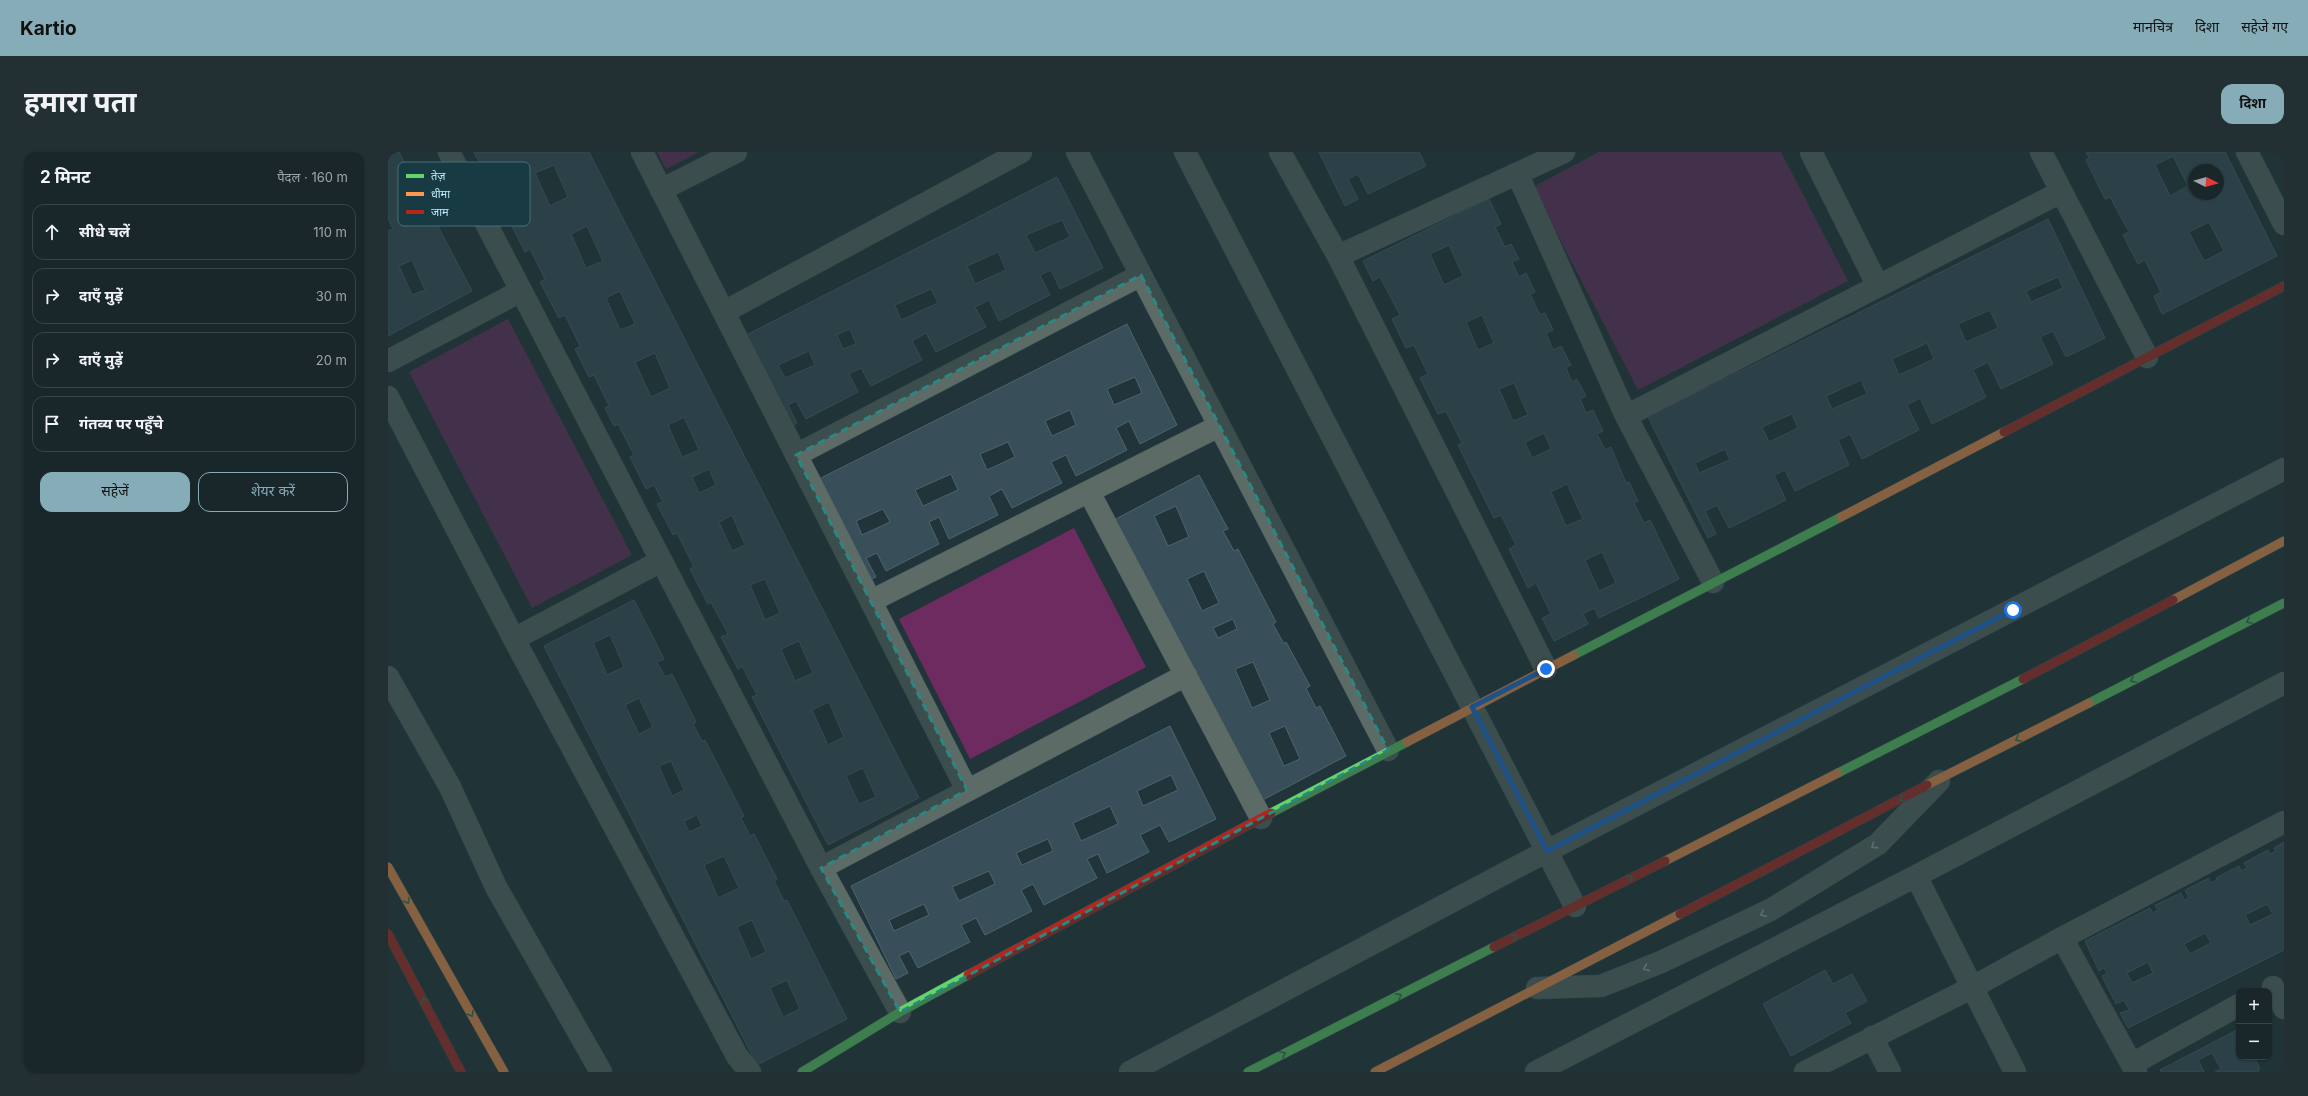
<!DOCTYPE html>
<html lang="hi">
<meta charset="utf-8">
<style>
body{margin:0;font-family:Inter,"Noto Sans Devanagari",sans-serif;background:#222f33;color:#f1f3f6}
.controls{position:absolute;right:12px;bottom:12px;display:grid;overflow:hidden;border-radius:8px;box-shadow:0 1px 3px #0004}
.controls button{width:36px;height:36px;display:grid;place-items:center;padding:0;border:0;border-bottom:1px solid #374447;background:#19272b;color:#f1f3f6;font:20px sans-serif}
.compass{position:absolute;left:1800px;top:12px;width:36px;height:36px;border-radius:50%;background:#19272b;box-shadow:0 1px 3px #0004;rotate:96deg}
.stop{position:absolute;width:12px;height:12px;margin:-9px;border:3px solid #1a73e8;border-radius:50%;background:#fff}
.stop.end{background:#1a73e8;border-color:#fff;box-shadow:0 1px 4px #0008}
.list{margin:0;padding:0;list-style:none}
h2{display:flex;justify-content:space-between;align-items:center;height:52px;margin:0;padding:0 16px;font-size:17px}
h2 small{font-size:13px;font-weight:400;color:#9fa5a9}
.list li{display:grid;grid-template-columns:26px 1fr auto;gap:12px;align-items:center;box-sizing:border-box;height:56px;margin:0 8px 8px;padding:0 8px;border:1px solid #374447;border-radius:12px}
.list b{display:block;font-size:15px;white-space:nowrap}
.list em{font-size:13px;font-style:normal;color:#9fa5a9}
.actions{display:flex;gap:8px;padding:12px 16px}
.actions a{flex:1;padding:9px 0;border:1px solid #86acb8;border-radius:12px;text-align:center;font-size:14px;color:#86acb8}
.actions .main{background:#86acb8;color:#111}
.icon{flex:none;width:22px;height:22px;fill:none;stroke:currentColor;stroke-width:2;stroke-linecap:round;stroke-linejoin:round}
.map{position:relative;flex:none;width:1896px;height:920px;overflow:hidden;border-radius:12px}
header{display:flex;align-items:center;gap:24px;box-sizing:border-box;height:56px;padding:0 20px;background:#86acb8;color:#111}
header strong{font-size:19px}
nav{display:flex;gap:22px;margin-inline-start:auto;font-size:14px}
.intro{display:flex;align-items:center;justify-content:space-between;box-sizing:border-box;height:96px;padding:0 24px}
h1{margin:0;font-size:28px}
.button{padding:10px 18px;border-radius:12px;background:#86acb8;color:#111;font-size:14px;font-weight:700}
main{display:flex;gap:24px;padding:0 24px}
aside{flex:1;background:#19272b;border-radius:12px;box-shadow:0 1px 3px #0004}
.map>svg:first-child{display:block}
</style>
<header>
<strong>Kartio</strong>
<nav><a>मानचित्र</a><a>दिशा</a><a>सहेजे गए</a></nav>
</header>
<div class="intro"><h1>हमारा पता</h1><a class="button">दिशा</a></div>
<main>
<aside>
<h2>2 मिनट<small>पैदल · 160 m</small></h2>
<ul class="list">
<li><svg class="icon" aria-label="ahead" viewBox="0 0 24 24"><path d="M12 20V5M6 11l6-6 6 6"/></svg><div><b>सीधे चलें</b></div><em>110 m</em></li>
<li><svg class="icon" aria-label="right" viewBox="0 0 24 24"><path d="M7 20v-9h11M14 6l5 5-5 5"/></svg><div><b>दाएँ मुड़ें</b></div><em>30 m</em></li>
<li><svg class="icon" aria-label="right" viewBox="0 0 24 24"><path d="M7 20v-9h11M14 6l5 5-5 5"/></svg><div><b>दाएँ मुड़ें</b></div><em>20 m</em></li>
<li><svg class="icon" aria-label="arrive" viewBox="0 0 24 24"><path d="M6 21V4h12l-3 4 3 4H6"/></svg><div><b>गंतव्य पर पहुँचे</b></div></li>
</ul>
<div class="actions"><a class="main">सहेजें</a><a>शेयर करें</a></div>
</aside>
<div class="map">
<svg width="1896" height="920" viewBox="0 0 1896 920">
<rect width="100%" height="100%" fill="#213439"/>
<path fill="#6e2b60" d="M269,0H311L278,17Z
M1211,0H1393L1460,129L1250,238L1145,35Z
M120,167L244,403L144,456L21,220Z
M686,376L758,515L582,607L511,467Z"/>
<path fill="#384f59" stroke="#4c6470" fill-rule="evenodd" d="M0,0H11L84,139L0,184V79L5,77L0,66ZM24,108L37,138L24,143L11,114Z
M86,0H201L531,646L440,693L364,545L369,543L354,514L350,517L333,485L340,482L323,450L320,452L302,417L306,415L289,381L285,383L269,352L275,350L266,333L258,337L242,305L246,303L230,272L226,274L217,256L221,254L206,223L201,225L187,197L192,194L177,163L171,166L152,130L157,127L142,97L137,100ZM166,13L180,45L162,54L147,21ZM199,74L215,109L198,116L183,82ZM232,139L247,172L232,178L218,146ZM267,201L282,236L263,245L247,210ZM296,265L311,298L294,305L280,273ZM321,317L328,333L311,341L304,325ZM344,363L357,393L344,399L331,370ZM377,427L392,461L377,468L362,433ZM411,489L425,521L407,529L393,497ZM441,550L456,585L440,593L424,558ZM475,616L488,645L471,652L458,624Z
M931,0H1031L1038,14L980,42L970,22L960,27L970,47L957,54Z
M1698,0H1837L1889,104L1774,162L1766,144L1773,140L1757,108L1750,112L1735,83L1741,80L1722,45L1717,47L1698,8L1701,6ZM1785,4L1800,34L1782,44L1767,13ZM1806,18H1830V42H1806ZM1821,70L1836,99L1816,109L1801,80Z
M669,25L715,116L672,137L663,118L652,123L662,143L611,169L601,148L587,155L598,175L548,200L538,181L524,189L534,208L483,234L473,216L461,222L470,240L418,267L408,249L400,253L409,271L404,274L358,183ZM674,68L682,85L647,101L638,83ZM610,100L618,118L587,132L579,114ZM543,137L550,151L513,168L507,153ZM462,177L468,192L455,197L449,183ZM421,199L427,213L397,226L390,213Z
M1101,47L1113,72L1107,75L1117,95L1123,92L1131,107L1124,110L1131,125L1138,121L1147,140L1142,142L1152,163L1157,161L1165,178L1158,181L1165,198L1173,194L1183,213L1178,216L1184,230L1189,227L1198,244L1192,247L1198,261L1205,258L1215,279L1209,282L1217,298L1223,295L1238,331L1241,330L1250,349L1246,351L1256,371L1262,368L1291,427L1211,466L1206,456L1195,462L1200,472L1166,489L1154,466L1163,462L1148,431L1140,436L1121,397L1128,393L1113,363L1106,366L1070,293L1074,291L1058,259L1050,262L1032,226L1040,222L1026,193L1018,196L1004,167L1012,163L992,125L985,129L975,109ZM1061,93L1075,124L1056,133L1042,102ZM1094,163L1106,191L1090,198L1078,170ZM1126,231L1140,263L1125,269L1111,237ZM1156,281L1163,297L1144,306L1137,290ZM1179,332L1195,367L1178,374L1163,340ZM1214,400L1228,431L1211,439L1197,408Z
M1660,67L1717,186L1678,205L1665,179L1652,185L1665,212L1613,237L1600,210L1585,218L1598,245L1544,272L1532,246L1519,253L1531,278L1474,307L1462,282L1450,288L1461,313L1407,339L1397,318L1386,323L1398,348L1341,376L1329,353L1317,359L1328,382L1320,386L1260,265ZM1670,125L1675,136L1643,150L1638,139ZM1602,158L1610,176L1578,190L1570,172ZM1539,191L1546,207L1511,223L1504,207ZM1473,228L1479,242L1444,257L1438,244ZM1404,262L1410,276L1381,290L1374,275ZM1337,297L1342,308L1311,321L1307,311Z
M739,172L789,273L752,292L741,269L728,276L739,298L688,324L678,303L663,310L674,331L624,356L614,337L601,344L610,363L561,387L551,365L541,370L551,392L498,419L489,401L478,406L488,425L479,429L429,328ZM747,225L754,241L726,253L719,237ZM682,258L688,273L664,284L657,269ZM620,290L627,305L599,318L592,302ZM563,322L570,338L535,354L527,338ZM495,357L502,370L474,383L468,369Z
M811,323L840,377L835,379L846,399L850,397L888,470L885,472L896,492L898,490L922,534L918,536L928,556L932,554L958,604L871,650L724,369ZM788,354L801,385L780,394L766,364ZM816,419L831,451L814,459L799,427ZM845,467L849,477L830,486L825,476ZM865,510L882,548L864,556L847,517ZM897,574L912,607L896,614L881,581Z
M246,448L276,507L269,510L277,525L284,522L308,570L305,572L314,589L317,588L356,664L353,666L362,684L366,682L389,727L386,729L396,749L399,748L459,867L369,913L156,494ZM222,483L236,515L219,523L205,491ZM251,546L265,575L251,582L237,553ZM283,609L296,638L284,644L271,614ZM309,663L314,674L301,680L296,669ZM336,704L351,736L330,746L316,713ZM364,768L378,800L363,807L349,775ZM399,828L412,857L395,865L382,836Z
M782,574L828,667L781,690L772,673L752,683L761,700L719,721L710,702L699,707L709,726L656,753L645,732L633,738L644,759L597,783L588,766L573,773L582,790L530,816L521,799L511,804L520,821L508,827L463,734ZM783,623L790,638L755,654L749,639ZM722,654L730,672L693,689L685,671ZM660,687L665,699L634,713L628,701ZM601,719L607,732L571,749L564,735ZM536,752L541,763L506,779L501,768Z
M1896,690V798L1740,876L1732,861L1741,858L1736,848L1728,852L1714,824L1719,822L1716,816L1711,819L1697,789L1762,756L1765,761L1770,758L1767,753L1793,741L1796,748L1801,746L1797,738L1821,726L1823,731L1829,728L1828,726L1851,714L1853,719L1859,716L1856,711L1880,698L1882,702L1888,699L1886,696ZM1879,752L1885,762L1862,773L1857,763ZM1817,781L1823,791L1802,802L1796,792ZM1760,810L1765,821L1744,831L1739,821Z
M1437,818L1445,832L1464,822L1479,849L1457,861L1463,871L1403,904L1375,852Z
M1851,877V905H1866L1872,917L1870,918L1871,920H1827L1833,917L1824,901L1810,908L1816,920H1773L1772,918Z"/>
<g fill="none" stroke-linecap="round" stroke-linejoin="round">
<defs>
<path id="street" d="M61,0L433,716L512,860
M254,0L579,638
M689,0L1000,598
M797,0L1187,754
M892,0L950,104L1158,517
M1423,0L1490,134
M1653,0L1759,205
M1859,0L1896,72
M1130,23L1238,264L1325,430
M273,38L348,0
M950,104L1176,0
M336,160L633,0
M0,209L133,139
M0,245L126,487L349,904L362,920
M1238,264L1673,40
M408,303L753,123
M701,340L873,666
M483,449L831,274
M126,487L273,409
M0,525L62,635L108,735L213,920
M433,716L798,523
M1528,724L1627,920
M1674,786L1748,920
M1885,835L1896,856
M1149,836L1213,834L1273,810L1384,757L1490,692L1551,629
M1484,885L1502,920
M1744,912L1851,853
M742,920L1159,699L1896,317
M1148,920L1528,724L1896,531
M1417,920L1585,835L1674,786L1896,670"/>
<path id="fast" d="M1186,503L1453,365
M1701,551L1896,451
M1450,621L1635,527
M883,661L1019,590
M414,920L512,860L580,823
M860,920L1106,795"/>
<path id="slow" d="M1453,365L1616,280
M1785,448L1896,389
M1019,590L1186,503
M1539,633L1701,551
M1277,709L1450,621
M0,715L116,920
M987,920L1292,762"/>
<path id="jam" d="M1616,280L1896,134
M1635,527L1785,448
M1292,762L1539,633
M0,782L73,920
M1106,795L1277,709
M580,823L883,661"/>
</defs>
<use href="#street" stroke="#3b5157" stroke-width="23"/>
<use href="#fast" stroke="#3b5157" stroke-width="10"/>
<use href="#slow" stroke="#3b5157" stroke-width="10"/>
<use href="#jam" stroke="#3b5157" stroke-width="10"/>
<use href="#street" stroke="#5d6b67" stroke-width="22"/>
<use href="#fast" stroke="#63d668" stroke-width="9"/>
<use href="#slow" stroke="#ff974d" stroke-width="9"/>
<use href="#jam" stroke="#b3261e" stroke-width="9"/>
</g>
<defs><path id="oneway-chevron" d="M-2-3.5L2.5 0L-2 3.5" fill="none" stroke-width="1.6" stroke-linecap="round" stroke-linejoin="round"/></defs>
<g stroke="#357852">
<use href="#oneway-chevron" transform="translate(1861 469) rotate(153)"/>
<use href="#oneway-chevron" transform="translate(1745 528) rotate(153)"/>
<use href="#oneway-chevron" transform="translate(1630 587) rotate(153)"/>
<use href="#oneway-chevron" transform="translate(1514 647) rotate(153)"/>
<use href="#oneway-chevron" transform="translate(1242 726) rotate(-27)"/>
<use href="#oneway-chevron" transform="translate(19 749) rotate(60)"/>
<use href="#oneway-chevron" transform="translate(1126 785) rotate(-27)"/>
<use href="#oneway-chevron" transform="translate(1011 844) rotate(-27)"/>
<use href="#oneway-chevron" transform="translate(36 848) rotate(-118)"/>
<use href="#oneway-chevron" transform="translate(83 862) rotate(60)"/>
<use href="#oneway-chevron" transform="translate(895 902) rotate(-27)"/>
</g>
<g stroke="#96b8c0">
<use href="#oneway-chevron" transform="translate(1486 694) rotate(144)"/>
<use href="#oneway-chevron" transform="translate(1375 762) rotate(155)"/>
<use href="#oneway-chevron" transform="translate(1258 816) rotate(158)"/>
</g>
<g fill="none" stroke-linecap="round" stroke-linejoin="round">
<path stroke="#1a73e8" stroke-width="5" d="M1158,517L1084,555L1159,699L1625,458"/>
</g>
<path d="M0 0H1896V920H0ZM753,123L1000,598L512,860L433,716L579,638L408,303Z" fill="#213439" fill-opacity=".55" fill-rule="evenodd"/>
<path fill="none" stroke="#298883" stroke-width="3" stroke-dasharray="8 5" stroke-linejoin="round" d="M753,123L1000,598L512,860L433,716L579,638L408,303Z"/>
<rect x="10" y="10" width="132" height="64" rx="6" fill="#173a43" stroke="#496f7a" stroke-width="1"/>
<rect x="18" y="22" width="18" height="4" fill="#63d668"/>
<rect x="18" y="40" width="18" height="4" fill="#ff974d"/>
<rect x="18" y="58" width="18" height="4" fill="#b3261e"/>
<g font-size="11" fill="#bcecfc">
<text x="43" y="28">तेज़</text>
<text x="43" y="46">धीमा</text>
<text x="43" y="64">जाम</text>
</g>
</svg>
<div class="controls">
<button>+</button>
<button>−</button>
</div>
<svg class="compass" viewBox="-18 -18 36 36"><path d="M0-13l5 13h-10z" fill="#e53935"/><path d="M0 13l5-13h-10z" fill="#9fa5a9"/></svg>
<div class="stop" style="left:1625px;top:458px"></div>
<div class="stop end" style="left:1158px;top:517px"></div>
</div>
</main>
